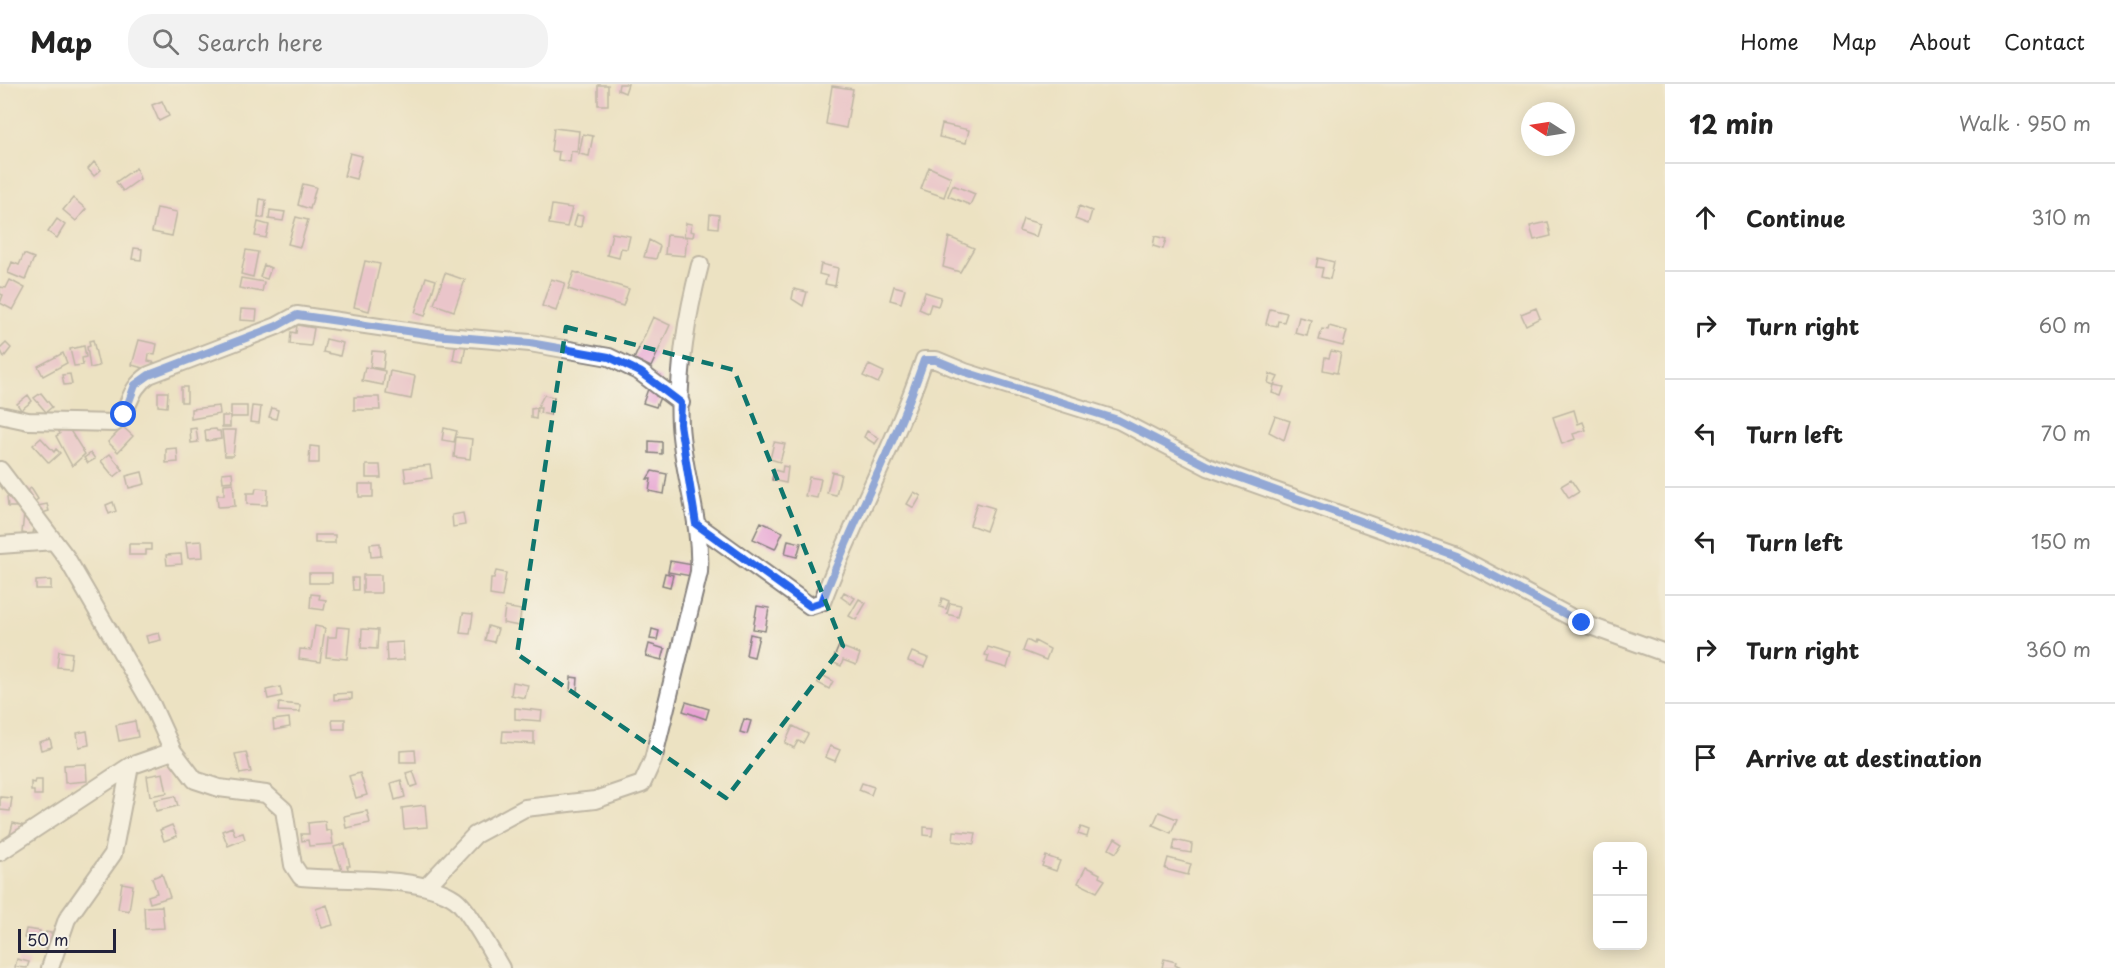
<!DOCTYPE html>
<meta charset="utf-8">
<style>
body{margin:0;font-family:"Playpen Sans",sans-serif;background:#f2f2f2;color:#222}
.controls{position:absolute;right:18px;bottom:18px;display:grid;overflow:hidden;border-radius:12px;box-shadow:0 3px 15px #0003}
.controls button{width:54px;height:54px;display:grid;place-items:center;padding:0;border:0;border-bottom:2px solid #e0e0e0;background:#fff;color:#222;font:30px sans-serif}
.compass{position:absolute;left:1521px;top:18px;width:54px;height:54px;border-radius:50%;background:#fff;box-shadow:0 3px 15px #0003;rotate:282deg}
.scale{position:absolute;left:18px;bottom:15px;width:98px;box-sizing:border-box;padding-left:6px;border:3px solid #22223b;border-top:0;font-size:16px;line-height:21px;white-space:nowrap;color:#22223b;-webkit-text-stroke:4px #f7f3e8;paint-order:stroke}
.stop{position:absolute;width:18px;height:18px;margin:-14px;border:4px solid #2563eb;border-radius:50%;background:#fff}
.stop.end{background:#2563eb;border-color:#fff;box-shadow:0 2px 6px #0008}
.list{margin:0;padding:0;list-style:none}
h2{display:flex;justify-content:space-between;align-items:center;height:78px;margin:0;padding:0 24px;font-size:26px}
h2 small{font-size:20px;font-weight:400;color:#767676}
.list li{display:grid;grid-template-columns:39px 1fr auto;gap:18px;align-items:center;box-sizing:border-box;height:108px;padding:0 24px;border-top:2px solid #e0e0e0}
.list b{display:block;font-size:22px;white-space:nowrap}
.list em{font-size:20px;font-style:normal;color:#767676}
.icon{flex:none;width:33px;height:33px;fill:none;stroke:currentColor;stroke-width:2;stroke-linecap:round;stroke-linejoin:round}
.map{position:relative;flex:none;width:1665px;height:884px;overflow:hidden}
header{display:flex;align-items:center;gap:36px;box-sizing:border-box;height:84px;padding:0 30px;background:#fff;border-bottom:2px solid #e0e0e0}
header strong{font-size:28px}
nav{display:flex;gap:33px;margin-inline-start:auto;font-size:21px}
.search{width:420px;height:54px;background:#f2f2f2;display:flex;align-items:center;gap:15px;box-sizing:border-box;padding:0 21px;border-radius:24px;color:#767676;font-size:22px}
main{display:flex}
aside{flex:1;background:#fff}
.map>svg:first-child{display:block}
</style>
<header>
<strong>Map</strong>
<div class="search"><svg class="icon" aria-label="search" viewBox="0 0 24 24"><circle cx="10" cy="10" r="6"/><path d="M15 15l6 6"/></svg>Search here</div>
<nav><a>Home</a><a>Map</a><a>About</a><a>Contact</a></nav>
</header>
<main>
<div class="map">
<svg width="1665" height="884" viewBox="0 0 1665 884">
<rect width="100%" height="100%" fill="#f7f3e8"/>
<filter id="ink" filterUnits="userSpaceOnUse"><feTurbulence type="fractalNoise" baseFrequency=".0167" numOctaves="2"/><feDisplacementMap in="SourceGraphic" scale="12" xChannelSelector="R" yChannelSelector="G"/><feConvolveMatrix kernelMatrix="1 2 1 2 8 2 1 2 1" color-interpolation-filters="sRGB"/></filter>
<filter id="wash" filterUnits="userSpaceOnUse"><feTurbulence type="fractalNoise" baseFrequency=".008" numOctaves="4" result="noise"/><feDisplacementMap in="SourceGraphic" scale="24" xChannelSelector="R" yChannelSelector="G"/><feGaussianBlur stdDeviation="1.35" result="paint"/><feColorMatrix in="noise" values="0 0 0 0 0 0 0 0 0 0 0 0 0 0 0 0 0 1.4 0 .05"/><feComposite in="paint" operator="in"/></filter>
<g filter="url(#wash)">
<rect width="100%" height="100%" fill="#ece2c2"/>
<g id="blocks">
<path fill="#e7a2d3" d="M619,0H628L625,9L618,6Z
M598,1H608V21H598Z
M832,2L853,5L846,44L826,40Z
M162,17L169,32L159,37L152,21Z
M942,40L969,46L966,59L939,53Z
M554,44L579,47L577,68L571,67L570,78L558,76L559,68L551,67Z
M583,50L593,52L589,72L579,70Z
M350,69L362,72L356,95L344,92Z
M94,78L101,86L94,92L88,85Z
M929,83L951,93L944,113L921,105Z
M136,84L140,95L123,107L116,98Z
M303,100L316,103L310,125L298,121Z
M953,101L975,110L970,121L948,112Z
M73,114L86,125L76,137L63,126Z
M260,115L266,116L264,134H258Z
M552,121L572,124L567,143L549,140Z
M1079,122L1092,127L1088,140L1075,135Z
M157,124L177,128L172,152L152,148Z
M270,126L285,128L283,137L269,135Z
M710,130L719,131L718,144L709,143Z
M577,131L583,132L581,143L574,142Z
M296,133L308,136L300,163L288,160Z
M57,135L65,141L57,154L48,148Z
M1023,135L1040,140L1036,153L1019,147Z
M258,138L269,141L266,154L255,152Z
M1548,138L1551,152L1534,156L1530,142Z
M686,139L692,140L690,147L694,148L693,153L684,152Z
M612,149L630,152L627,165L621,164L619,174L607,171Z
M667,151L687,153L685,172L665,170Z
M1155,152L1166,155L1163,165L1153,162Z
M949,153L974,164L960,188L943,183Z
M649,156L660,162L656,175L644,173Z
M134,164L142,165L141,176L132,175Z
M246,166L258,168L253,193L241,190Z
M24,170L34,174L25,196L8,189L12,178L19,181Z
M1318,174L1334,178L1330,195L1321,193L1323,184L1316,183Z
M365,177L380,180L369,227L354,223Z
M821,180L838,184L835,202L825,200L827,192L819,190Z
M264,181L271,184L267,195L260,193Z
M574,188L629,205L623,222L568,205Z
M445,189L465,196L454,227L434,220Z
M426,193L436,196L425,232L415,229Z
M241,194L264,198L262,208L239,204Z
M551,195L565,199L556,227L542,222Z
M10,196L25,204L13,226L0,219L3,211L0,210V203L6,204Z
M894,202L905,205L901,219L890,216Z
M794,205L807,208L803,222L792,215Z
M925,208L941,213L938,222L931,220L928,229L919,225Z
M1536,224L1540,234L1526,241L1521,230Z
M241,225L257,226L256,237L240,236Z
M1270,225L1287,229L1284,238L1278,237L1277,242L1266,240Z
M653,233L670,241L651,283L634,275Z
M1299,233L1311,236L1307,252L1295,249Z
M297,241L314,244L311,262L290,260L291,248L296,249Z
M1329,242L1347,247L1343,262L1319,256L1322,245L1328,246Z
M326,255L343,259L340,272L323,268Z
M93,256L99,282L90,284L87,263L90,262L89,257Z
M139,256L157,260L155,271L149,270L148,277L157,279L146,285L132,281Z
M6,259L11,264L4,273L0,265Z
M456,259L466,260L463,278L453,276Z
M84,262L86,273L82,274L83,281L74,282L70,265Z
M372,267L385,268L383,285L370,283Z
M1331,267L1341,269L1337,289L1323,286L1325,273L1329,274Z
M63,269L67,279L43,292L38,282Z
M869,281L884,288L878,299L863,292Z
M365,283L385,287L383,301L362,297Z
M390,287L415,292L411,315L386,310Z
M70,290L72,300L64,301L62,291Z
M1270,290L1278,293L1274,301L1268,299Z
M653,291L662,294L656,312L660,313L656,323L643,319Z
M1274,301L1284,303L1281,312L1272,309Z
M181,303H187V318H181Z
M158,308H168L167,323L158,322Z
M41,309L52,323L46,328L34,314Z
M28,311L32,317L21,326L17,320Z
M544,311L554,313L550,331L540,329L541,324H537L536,335L531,334V325L537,324Z
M354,313H379L380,326H354Z
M219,322L220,330L191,335V325Z
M231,322H247V333H231Z
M252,322L261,323L259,339L250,338Z
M272,324L278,326L276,335L269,333Z
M1574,326L1578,340L1583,338L1586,346L1573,350L1575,355L1562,360L1553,333Z
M222,332H230V343H222Z
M1275,332L1290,337L1284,356L1269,348Z
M66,340L85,370L72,382L56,352L60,350L58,345Z
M123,343L133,352L118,368L108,358Z
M196,344L198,358L191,359L190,345Z
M444,344L457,347L454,358L442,356Z
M216,345L217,347H220L221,355L206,357L205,346Z
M222,346H236L233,372H225Z
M867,347L879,354L875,360L864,353Z
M456,353L472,355L470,375L454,373Z
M41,354L54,368L56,365L60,369L49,379L33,361Z
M649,357L662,358V370L649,369Z
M774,358L785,360L780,378L770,375Z
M310,362L319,363V379H309Z
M177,364L178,378L166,379V365Z
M91,369L95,375L88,379L84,374Z
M110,370L123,386L114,393L101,377Z
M366,381H380L381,394H366Z
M430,381L432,394L406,398L404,384Z
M783,382L788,383L786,399L772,396L774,386L782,388Z
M652,387L667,390L664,410L649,407L651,395H647Z
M142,388L145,400L129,404L126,392Z
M232,388L233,397L223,398L222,389Z
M832,388L841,390L836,411L827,409Z
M809,393L821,395L817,414L805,412Z
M1571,396L1579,408L1569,414L1561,402Z
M233,399L235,422L218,423L217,411H224V400Z
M359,400H373V413H359Z
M31,404L38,415L31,420L24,409Z
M256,404L268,405L267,421L247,420V409H255Z
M914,408L921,412L914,424L907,420Z
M21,412V423H8L7,413Z
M113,418L116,427L109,430L106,421Z
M977,419L994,424L986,447L970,441Z
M47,420L49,427L39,430L37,422Z
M24,429L35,430L33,451L22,449Z
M463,429L465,441L453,443L452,431Z
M761,438L783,448L775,465L753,455Z
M315,451H335V459H315Z
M788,456L801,459L797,473L785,470Z
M202,457L203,473L188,474L186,458Z
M380,459L381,472L371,473L370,460Z
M129,460H151V466H146V471H129Z
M181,470L182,480L167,481L166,471Z
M670,477L693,481L691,492L668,488Z
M496,487L506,489L502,513L490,511L491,494H494Z
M309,489H332V499H309Z
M665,489L673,491L670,503L662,501Z
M363,491H381V509H363Z
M352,494H358V506H353Z
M51,496V505H36V497Z
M844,508L855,514L851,520L841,513Z
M311,510L320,511L319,515L326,516L324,526L310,524Z
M942,514L949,517L946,525L940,523Z
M859,515L866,519L856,536L849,532Z
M950,519L961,521L958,533L947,530Z
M757,522L769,524L765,547L753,545Z
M505,523L521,526L519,542L503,539Z
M463,529L473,530L470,550L460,549Z
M315,542L325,544L320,578L299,575L300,565L311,566Z
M488,542L498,545L494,558L485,556Z
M337,543L350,544L347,575L326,573L328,553H336Z
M362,545L378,546L377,565L361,564Z
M652,545L659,547L657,556L650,555Z
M159,549L161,556L148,559L146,552Z
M750,550L759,552L754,573L746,571Z
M1027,556L1034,560L1035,557L1050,565L1046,576L1023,567Z
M403,558L404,576L387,577L386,559Z
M649,560L665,565L662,576L646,572Z
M839,562L860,570L856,581L843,576L841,582L832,578Z
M988,563L1011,570L1007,584L987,578L989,572L985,571Z
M59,567L72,569L70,584L57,583Z
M912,568L928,574L924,583L908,577Z
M822,591L833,597L829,605L818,599Z
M571,593L578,594L577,607H570Z
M513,598L528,601L525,614L511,611Z
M280,603L282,612L268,615L266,606Z
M352,609V615L334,616V610Z
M686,618L709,625L706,635L683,627Z
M279,619L300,621V628L278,627Z
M515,624L542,627L541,637L515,635Z
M289,634L290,643L274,646L273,636Z
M332,635H345V645H333Z
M744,635L751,637L747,650L740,648Z
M135,637L138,653L119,657L116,641Z
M793,642L808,650L803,659L798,657L794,664L785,659Z
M87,647L89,661L79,663L77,649Z
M503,647L534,648V660L502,658Z
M50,655L52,663L41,666L39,658Z
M830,662L840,666L835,677L825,673Z
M415,666L416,678H400V667Z
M246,668L251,688L240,690L235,670Z
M86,680L87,697L65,699L64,681Z
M413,687L418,701L411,703L406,689Z
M163,689L167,709L150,712L147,692Z
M360,689L367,711L356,714L349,692Z
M35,696H42V711H34V707H31V698L34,699Z
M401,696L405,713L395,716L391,699Z
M862,699L874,703L871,711L859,706Z
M175,712L178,722L156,727L154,716Z
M0,713L12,714L10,727L0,726Z
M425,721L427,743L404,745L402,724Z
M367,727L370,739L346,744L344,732Z
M1159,728L1177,735L1171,749L1153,741Z
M325,737L326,747L331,746L333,760L309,762L308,756L302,757L301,750H309L308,739Z
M13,739L25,742L7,762Z
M172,741L177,752L164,757L160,746Z
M232,743L235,751L243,749L245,755L228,762L222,747Z
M924,743L933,744L932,752L924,751Z
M1081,743L1089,746L1087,753L1078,750Z
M954,747L976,749L974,760L953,757Z
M1115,754L1123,759L1116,769L1109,765Z
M1175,756L1192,760L1191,769L1173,766Z
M345,760L350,782H347L350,790L344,792L334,763Z
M1046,772L1060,777L1056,787L1042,782Z
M1168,774L1191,780L1188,791L1165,785Z
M1086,783L1100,790L1099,793L1105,796L1097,808L1078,799Z
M162,790L170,813L150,819L148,812L157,809L152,794Z
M122,799L133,801L129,827L118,825Z
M327,821L333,841L322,844L316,825Z
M162,822L164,844L145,845L144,823Z
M26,845L40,847L39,857L24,854Z
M46,848L56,850L52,866L43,864Z
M17,875L29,878L27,884L15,883Z
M1164,875L1176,878L1175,881L1181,884H1162Z"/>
</g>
</g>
<g filter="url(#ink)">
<use href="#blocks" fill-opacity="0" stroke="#87827e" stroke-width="1.5"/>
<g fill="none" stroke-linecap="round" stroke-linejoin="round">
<defs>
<path id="minor" d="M0,331L28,337L115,339C133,322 126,307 149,291L277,242L297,231L434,251L530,259L609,273L640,288L681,319
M0,386L66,473L152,621L173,667L195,696L219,704L266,710L284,726L293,781L301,793C344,797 420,791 455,815C468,824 492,869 501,884
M696,440L810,522L822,518C853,436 896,359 924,276H936L965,288L1118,336L1208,383L1456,472L1582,539L1665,569
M0,461L54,457
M0,768L130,682L173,667
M426,803L475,751L525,724L595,716L642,700L653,676L699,488C702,438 683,391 680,341C677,290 687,230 700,181
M50,884L67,835L113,770L130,682"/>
</defs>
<use href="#minor" stroke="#87827e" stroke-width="20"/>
<use href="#minor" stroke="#fff" stroke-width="16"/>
</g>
</g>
<g fill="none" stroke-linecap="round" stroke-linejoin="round" filter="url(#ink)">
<path stroke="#2563eb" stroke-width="8" d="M124,331L135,301L149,291L277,242L297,231L434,251L530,259L609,273L640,288L681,319L680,340L696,440L810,522L822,518C853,436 896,359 924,276H936L965,288L1118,336L1208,382L1456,472L1582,539"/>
</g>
<path d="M0 0H1665V884H0ZM566,243L734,286L843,562L726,714L517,570Z" fill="#ece2c2" fill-opacity=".55" fill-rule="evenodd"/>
<path fill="none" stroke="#0f766e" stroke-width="4.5" stroke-dasharray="12 8" stroke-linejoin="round" d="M566,243L734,286L843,562L726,714L517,570Z"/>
</svg>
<div class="controls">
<button>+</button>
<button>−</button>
</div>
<svg class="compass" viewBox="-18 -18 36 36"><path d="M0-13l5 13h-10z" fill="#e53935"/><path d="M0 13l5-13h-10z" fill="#767676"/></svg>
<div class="scale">50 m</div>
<div class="stop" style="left:124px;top:331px"></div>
<div class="stop end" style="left:1582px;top:539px"></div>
</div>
<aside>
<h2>12 min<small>Walk · 950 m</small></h2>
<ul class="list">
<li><svg class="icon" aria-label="ahead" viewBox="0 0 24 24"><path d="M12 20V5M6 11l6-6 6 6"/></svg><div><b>Continue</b></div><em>310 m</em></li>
<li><svg class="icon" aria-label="right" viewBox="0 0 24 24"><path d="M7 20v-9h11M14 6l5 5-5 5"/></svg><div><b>Turn right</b></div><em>60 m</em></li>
<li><svg class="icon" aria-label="left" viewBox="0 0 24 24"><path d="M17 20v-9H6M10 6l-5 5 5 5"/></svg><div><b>Turn left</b></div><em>70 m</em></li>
<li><svg class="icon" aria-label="left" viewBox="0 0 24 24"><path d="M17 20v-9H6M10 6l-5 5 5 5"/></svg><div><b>Turn left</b></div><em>150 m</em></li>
<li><svg class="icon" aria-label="right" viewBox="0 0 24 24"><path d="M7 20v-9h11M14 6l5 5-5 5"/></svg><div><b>Turn right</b></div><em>360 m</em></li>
<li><svg class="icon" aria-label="arrive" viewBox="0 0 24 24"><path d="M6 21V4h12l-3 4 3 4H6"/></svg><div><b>Arrive at destination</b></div></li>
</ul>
</aside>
</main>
